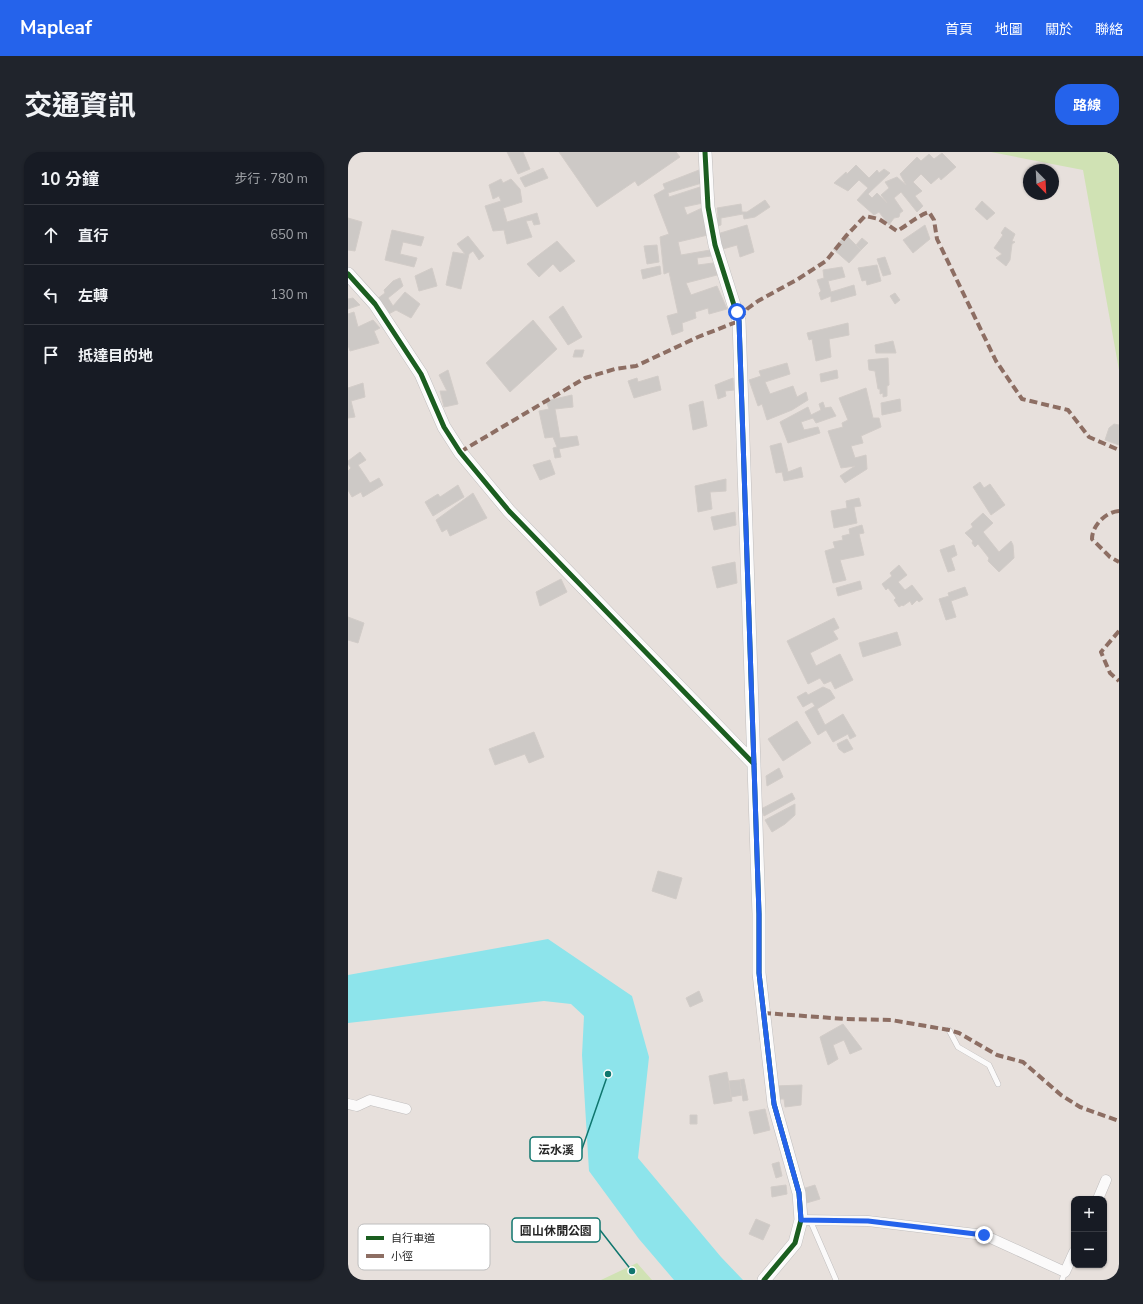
<!DOCTYPE html>
<html lang="zh-TW">
<meta charset="utf-8">
<style>
body{margin:0;font-family:"Nunito Sans","Noto Sans TC",sans-serif;background:#20242c;color:#f1f3f6}
.controls{position:absolute;right:12px;bottom:12px;display:grid;overflow:hidden;border-radius:8px;box-shadow:0 1px 3px #0004}
.controls button{width:36px;height:36px;display:grid;place-items:center;padding:0;border:0;border-bottom:1px solid #363941;background:#171b24;color:#f1f3f6;font:20px sans-serif}
.compass{position:absolute;left:675px;top:12px;width:36px;height:36px;border-radius:50%;background:#171b24;box-shadow:0 1px 3px #0004;rotate:156deg}
.stop{position:absolute;width:12px;height:12px;margin:-9px;border:3px solid #2563eb;border-radius:50%;background:#fff}
.stop.end{background:#2563eb;border-color:#fff;box-shadow:0 1px 4px #0008}
.list{margin:0;padding:0;list-style:none}
h2{display:flex;justify-content:space-between;align-items:center;height:52px;margin:0;padding:0 16px;font-size:17px}
h2 small{font-size:13px;font-weight:400;color:#9ea1a6}
.list li{display:grid;grid-template-columns:26px 1fr auto;gap:12px;align-items:center;box-sizing:border-box;height:60px;padding:0 16px;border-top:1px solid #363941}
.list b{display:block;font-size:15px;white-space:nowrap}
.list em{font-size:13px;font-style:normal;color:#9ea1a6}
.icon{flex:none;width:22px;height:22px;fill:none;stroke:currentColor;stroke-width:2;stroke-linecap:round;stroke-linejoin:round}
.map{position:relative;flex:none;width:771px;height:1128px;overflow:hidden;border-radius:16px}
header{display:flex;align-items:center;gap:24px;box-sizing:border-box;height:56px;padding:0 20px;background:#2563eb;color:#fff}
header strong{font-size:19px}
nav{display:flex;gap:22px;margin-inline-start:auto;font-size:14px}
.intro{display:flex;align-items:center;justify-content:space-between;box-sizing:border-box;height:96px;padding:0 24px}
h1{margin:0;font-size:28px}
.button{padding:10px 18px;border-radius:16px;background:#2563eb;color:#fff;font-size:14px;font-weight:700}
main{display:flex;gap:24px;padding:0 24px}
aside{flex:1;background:#171b24;border-radius:16px;box-shadow:0 1px 3px #0004}
.map>svg:first-child{display:block}
</style>
<header>
<strong>Mapleaf</strong>
<nav><a>首頁</a><a>地圖</a><a>關於</a><a>聯絡</a></nav>
</header>
<div class="intro"><h1>交通資訊</h1><a class="button">路線</a></div>
<main>
<aside>
<h2>10 分鐘<small>步行 · 780 m</small></h2>
<ul class="list">
<li><svg class="icon" aria-label="ahead" viewBox="0 0 24 24"><path d="M12 20V5M6 11l6-6 6 6"/></svg><div><b>直行</b></div><em>650 m</em></li>
<li><svg class="icon" aria-label="left" viewBox="0 0 24 24"><path d="M17 20v-9H6M10 6l-5 5 5 5"/></svg><div><b>左轉</b></div><em>130 m</em></li>
<li><svg class="icon" aria-label="arrive" viewBox="0 0 24 24"><path d="M6 21V4h12l-3 4 3 4H6"/></svg><div><b>抵達目的地</b></div></li>
</ul>
</aside>
<div class="map">
<svg width="771" height="1128" viewBox="0 0 771 1128">
<rect width="100%" height="100%" fill="#e7e0dc"/>
<path fill="#d0e2b4" d="M643,0H771V218L735,18Z
M289,1111L304,1128H253Z"/>
<path fill="#8de4eb" d="M200,787L284,844L301,905L290,1006L373,1105L395,1128H326L291,1087L241,1019L234,903L236,864L223,852L196,849L0,871V823Z"/>
<path fill="#cdc9c6" stroke="#d2ccc8" d="M159,0H175L182,17L170,22Z
M211,0H328L332,5L290,34L287,29L249,55Z
M594,1L608,15L593,28L591,25L583,32L573,22L565,30L574,39L567,44L575,54L569,60L553,40L546,46L555,59L552,61L551,65L546,66L541,73L531,60L526,63L509,48L520,36L511,28L500,39L486,31L498,20L499,22L508,13L521,26L529,18L531,21L536,17L542,21L520,42L524,46L529,41L539,51L533,43L541,36L537,30L549,25L558,33L552,22L569,5L573,9L581,2L586,7Z
M195,16L200,26L177,35L172,26Z
M351,18L354,31L320,41L321,45L352,35L355,51L336,55L339,63L354,56L360,83L330,90L333,103L362,98L363,104L349,106L350,113L365,111L369,123L338,131L343,143L369,134L379,157L361,162L360,156L347,160L348,166L334,171L335,179L324,183L319,164L330,161L321,120L316,122L312,85L321,82L306,43L317,37L315,32Z
M153,27L155,31L163,27L172,37L174,50L155,56L159,70L189,61L192,72L186,73L184,68L178,69L184,85L159,92L156,78L145,79L137,54L153,49L151,44L145,47L141,33Z
M417,48L422,55L407,65L396,67L395,62L373,66V73L366,75L364,67L370,65L369,56L393,52L394,60H399Z
M634,49L647,61L639,68L627,57Z
M0,66L14,70L7,99L0,98Z
M399,73L406,100L392,105L389,93L375,97L369,82Z
M577,73L582,87L565,101L555,88Z
M657,75L667,82L664,89L667,90L664,92L662,108L658,114L648,106L654,102L646,96L655,83L653,81Z
M44,78L76,85L73,94L55,90L52,102L69,106L66,115L37,108Z
M498,83L513,98L501,111L485,97Z
M120,84L136,104L131,108L125,99L121,102L113,137L98,133L105,100L117,102L109,92Z
M514,86L520,91L513,98L508,93Z
M209,89L227,109L212,120L205,112L191,125L179,112Z
M309,93L311,110L299,112L296,94Z
M537,105L543,122L535,124L529,107Z
M529,113L533,129L519,133L518,128L514,129L510,116Z
M312,114L313,122L295,127L293,118Z
M494,115L497,125L480,129L483,140L506,133L508,143L483,150V144L473,148L471,141L473,139L469,128L476,126L475,118Z
M84,116L89,134L71,139L67,124Z
M52,126L55,134L40,146L45,154L57,140L72,152L63,166L48,158L37,164L29,147L37,141L36,138L45,129Z
M547,141L552,148L547,152L542,144Z
M5,146L12,153L0,157V147Z
M215,154L234,185L220,193L201,165Z
M6,160L10,175L25,168L32,176L26,179L31,191L2,199L0,193V162Z
M185,168L209,197L162,240L138,211Z
M500,171L501,183L481,187L483,205L468,209L464,187L461,188L459,181Z
M545,189L548,201H528L527,193Z
M227,198H236L234,205H225Z
M540,206L541,233L539,234V244L535,245V241L532,242V237H530L527,219L521,218L520,208Z
M439,211L442,222L417,230L422,242L445,234L449,245L458,240L460,248L444,258L419,268L414,252L410,254L401,228L413,224L411,219Z
M100,218L110,252L96,255L92,239H99L91,223Z
M489,218L490,226L473,230L472,222Z
M310,224L313,238L286,246L280,229L289,226L290,230Z
M385,226L386,238L377,239L378,244L370,247L367,233Z
M15,231L17,245L3,249L7,265L0,266V236Z
M518,236L525,266H531L533,275L513,284L515,291L503,294L507,306L518,303L519,317L497,331L492,324L507,314L493,316L480,279L495,275L494,271L500,268L491,246Z
M224,243L225,255L207,257L212,286L229,284L231,293L211,297L213,305L207,306L205,296L209,295L205,285L197,286L191,259L201,257L198,249Z
M552,247L553,259L534,263L533,251Z
M355,249L359,274L345,278L341,253Z
M475,250L477,256L483,255L488,264L468,271L465,266L453,270L456,278L470,275L472,281L440,291L432,270L460,255L463,263L473,258L471,252Z
M766,272L771,273V293L757,288L761,276Z
M433,291L440,320L453,315L455,325L436,329L434,320L428,321L422,294Z
M12,300L18,308L10,313L22,331L31,326L35,333L15,345L13,340L4,345L0,338V319L3,316L0,312V309Z
M202,308L207,322L192,328L185,313Z
M378,327V339L362,340L364,357L350,360L347,334Z
M632,330L636,336L642,332L657,353L643,363L625,335Z
M110,333L116,345L85,364L77,350L90,342L92,345Z
M125,341L139,366L102,384L99,377L94,380L88,368Z
M511,346L513,354L506,355L509,371L486,376L483,359L499,356L498,349Z
M387,360L388,373L366,378L363,365Z
M635,361L645,371L635,380L651,400L663,389L665,393L666,406L651,420L640,409L641,406L630,392L627,395L624,391L625,389L617,381L625,375L623,372Z
M514,373L516,381L511,382L516,403L492,408L498,428L485,431L477,399L487,396L485,390L495,388L494,384L502,382L501,377Z
M606,393L609,403L603,406L607,418L600,420L592,398Z
M387,410L389,431L369,436L364,415Z
M551,413L559,423L550,430L557,438L564,433L575,447L571,450L569,448L564,453L562,449L555,454L554,453L551,455L546,448L548,446L540,436L538,438L534,432L544,424L542,421Z
M213,427L219,440L192,454L188,440Z
M512,429L514,437L490,444L488,436Z
M617,435L620,443L603,449L608,465L598,468L591,447L601,444L600,441Z
M0,465L16,471L10,491L0,488Z
M486,466L491,476L485,479L490,487L462,501L468,514L492,502L505,528L487,537L483,529L476,532L472,526L460,532L439,489Z
M549,480L553,493L515,505L511,491Z
M475,535L482,538L487,546L469,557L477,573L495,562L508,584L502,587L500,582L485,590L478,578L470,583L457,560L467,554L464,550L455,555L449,545L458,540L460,543Z
M449,569L463,591L435,609L420,587Z
M186,580L196,605L181,611L177,602L147,613L141,597Z
M499,587L505,597L496,601L491,597L489,592Z
M431,616L435,625L419,634L418,624Z
M444,641L447,647L416,664L413,657Z
M447,652V663L437,672L424,680L417,668Z
M310,719L334,726L328,747L304,739Z
M351,839L355,849L342,855L338,846Z
M495,872L514,897L502,902L496,888L485,893L490,907L480,913L472,885Z
M379,920L384,949L366,952L361,924Z
M396,927L400,948L395,949L392,928Z
M392,928L394,943L383,945L381,929Z
M454,933L453,953L437,955L436,947H430L427,934Z
M417,957L422,978L406,982L401,960Z
M342,963H349V972H342Z
M431,1010L434,1024L428,1026L424,1012Z
M438,1033L439,1042L424,1045L423,1035Z
M467,1033L472,1047L455,1052L451,1038Z
M408,1067L422,1073L415,1088L401,1082Z"/>
<g fill="none" stroke-linecap="round" stroke-linejoin="round">
<defs>
<path id="lane" d="M601,878L610,895L641,913L650,932
M462,1068L488,1128
M714,1128L717,1120"/>
<path id="street" d="M0,952L9,954L22,948L58,957
M750,1047L758,1028
M453,1068L520,1069L636,1083L717,1120L726,1100"/>
<path id="secondary" d="M357,0L360,55L367,93L391,169L411,762V821L426,952L451,1041L453,1068L447,1091L416,1128
M0,122L27,152L73,222L96,275L112,300L161,359L406,612"/>
</defs>
<use href="#lane" stroke="#c0bebe" stroke-width="6"/>
<use href="#street" stroke="#c0bebe" stroke-width="11"/>
<use href="#secondary" stroke="#c0bebe" stroke-width="14"/>
<use href="#lane" stroke="#fbfafa" stroke-width="5"/>
<use href="#street" stroke="#fbfafa" stroke-width="10"/>
<use href="#secondary" stroke="#fbfafa" stroke-width="13"/>
<path stroke="#8d6e63" stroke-width="4" stroke-dasharray="8 4" stroke-linecap="butt" d="M112,300L237,226L267,217L288,214L350,185L391,169L399,157L410,149L450,127L478,109L498,84L517,64L531,67L549,79C560,73 569,64 581,60L586,68L589,87L648,209L674,247L720,258L741,285L771,298
M771,359C757,360 744,374 744,387L762,405L771,410
M771,479L753,500L762,521L771,529
M415,861L498,867L543,868L601,878L611,881L649,903L675,910L713,943L732,955L771,969"/>
<defs>
<path id="cycleway" d="M357,0L360,55L367,93L391,169L411,762V821L426,952L451,1041L453,1068L447,1091L416,1128
M0,122L27,152L73,222L96,275L112,300L161,359L406,612"/>
</defs>
<use href="#cycleway" stroke="#fff" stroke-width="8"/>
<use href="#cycleway" stroke="#1b5e20" stroke-width="5"/>
</g>
<g fill="none" stroke-linecap="round" stroke-linejoin="round">
<path stroke="#2563eb" stroke-width="5" d="M389,160L391,169L411,762V821L426,952L451,1041L453,1068L520,1069L636,1083"/>
</g>
<rect x="10" y="1072" width="132" height="46" rx="6" fill="#fff" stroke="#bebebe" stroke-width="1"/>
<rect x="18" y="1084" width="18" height="4" fill="#1b5e20"/>
<rect x="18" y="1102" width="18" height="4" fill="#8d6e63"/>
<g font-size="11" fill="#282828">
<text x="43" y="1090">自行車道</text>
<text x="43" y="1108">小徑</text>
</g>
<path fill="none" stroke="#0f766e" stroke-width="1.5" d="M260 922L234 997M284 1119L252 1078"/>
<g fill="#0f766e" stroke="#fff" stroke-width="1.5">
<circle cx="260" cy="922" r="4"/>
<circle cx="284" cy="1119" r="4"/>
</g>
<g fill="#fff" stroke="#0f766e" stroke-width="1.5">
<rect x="182" y="985" width="52" height="24" rx="4"/>
<rect x="164" y="1066" width="88" height="24" rx="4"/>
</g>
<g font-size="12" text-anchor="middle" font-weight="bold" fill="#282828">
<text x="208" y="1002">沄水溪</text>
<text x="208" y="1083">圓山休閒公園</text>
</g>
</svg>
<div class="controls">
<button>+</button>
<button>−</button>
</div>
<svg class="compass" viewBox="-18 -18 36 36"><path d="M0-13l5 13h-10z" fill="#e53935"/><path d="M0 13l5-13h-10z" fill="#9ea1a6"/></svg>
<div class="stop" style="left:389px;top:160px"></div>
<div class="stop end" style="left:636px;top:1083px"></div>
</div>
</main>
